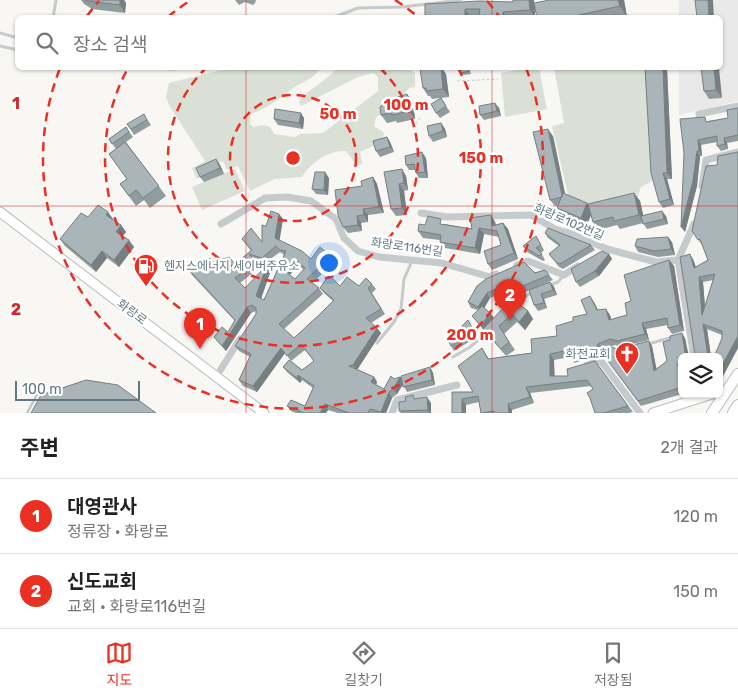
<!DOCTYPE html>
<html lang="ko">
<meta charset="utf-8">
<style>
body{margin:0;font-family:Rubik,"Noto Sans KR",sans-serif;background:#f6f6f6;color:#222}
.controls{position:absolute;right:15px;bottom:15px;display:grid;overflow:hidden;border-radius:8px;box-shadow:0 1px 4px #0004}
.controls button{width:45px;height:45px;display:grid;place-items:center;padding:0;border:0;border-bottom:1px solid #e0e0e0;background:#fff;color:#222;font:25px sans-serif}
.scale{position:absolute;left:15px;bottom:12px;width:125px;box-sizing:border-box;padding-left:5px;border:2px solid #617881;border-top:0;font-size:14px;line-height:18px;white-space:nowrap;color:#617881;-webkit-text-stroke:4px #fff;paint-order:stroke}
.you{position:absolute;left:328px;top:262px;width:18px;height:18px;margin:-12px;border:4px solid #fff;border-radius:50%;background:#1a73e8;box-shadow:0 0 0 8px #1a73e833}
.badge{display:grid;place-items:center;width:32px;height:32px;border-radius:50%;background:#ea3022;color:#fff;font-size:16px;font-weight:700}
.pin{position:absolute;translate:-50% -41px;filter:drop-shadow(0 1px 2px #0008)}
.pin::after{content:'';position:absolute;top:26px;width:18px;height:15px;background:inherit;clip-path:polygon(0 0,100% 0,50% 100%)}
.list{margin:0;padding:0;list-style:none}
h2{display:flex;justify-content:space-between;align-items:center;height:65px;margin:0;padding:0 20px;font-size:21px}
h2 small{font-size:16px;font-weight:400;color:#767676}
.list li{display:grid;grid-template-columns:32px 1fr auto;gap:15px;align-items:center;box-sizing:border-box;height:75px;padding:0 20px;border-top:1px solid #e0e0e0}
.list b{display:block;font-size:19px;white-space:nowrap}
.list p{margin:0;font-size:16px;white-space:nowrap;color:#767676}
.list em{font-size:16px;font-style:normal;color:#767676}
.icon{flex:none;width:28px;height:28px;fill:none;stroke:currentColor;stroke-width:2;stroke-linecap:round;stroke-linejoin:round}
.map{position:relative;flex:none;width:738px;height:413px;overflow:hidden}
.search{position:absolute;background:#fff;box-shadow:0 1px 4px #0004;left:15px;right:15px;top:15px;height:55px;display:flex;align-items:center;gap:12px;box-sizing:border-box;padding:0 18px;border-radius:8px;color:#767676;font-size:19px}
.sheet{height:215px;background:#fff}
nav{display:flex;justify-content:space-around;align-items:center;box-sizing:border-box;height:70px;border-top:1px solid #e0e0e0;background:#fff;font-size:14px;color:#767676}
nav a{display:grid;justify-items:center;gap:2px}
nav .on{color:#ea3022}
.map>svg:first-child{display:block}
</style>
<div class="map">
<svg width="738" height="413" viewBox="0 0 738 413">
<rect width="100%" height="100%" fill="#f8f7f4"/>
<path fill="#e8e9e8" d="M679,0H738V101L679,115V68H720V18L679,17Z"/>
<path fill="#dae0d5" d="M230,68H320C314,80 302,81 292,89C278,100 267,108 251,114L250,124L254,127L262,125L270,127L274,134L295,137L300,134L323,133L378,91V77L373,73L358,77L301,106L299,102C303,93 326,81 334,71V68H409L415,73V87L409,88L394,107L376,117L374,126L384,133L382,142L360,152L362,164L357,166L346,151C329,150 311,162 302,177L275,179L250,191L238,166L227,170L223,161L198,172L200,177L197,179L192,168L205,161L170,107L166,97L169,83Z
M526,68H539L547,109L505,117L501,73Z
M554,68H646L652,181L641,187L637,198L594,210L569,199L552,126L564,123Z
M235,169L245,191L202,210L192,187Z"/>
<g fill="none" stroke-linecap="round" stroke-linejoin="round">
<path stroke="#bacacc" stroke-width="2.5" d="M27,413L38,393"/>
<defs>
<path id="secondary" d="M0,212L264,413
M653,413L712,394"/>
<path id="primary" d="M712,413L738,374
M733,413L738,405"/>
</defs>
<use href="#secondary" stroke="#b7bec1" stroke-width="11"/>
<use href="#primary" stroke="#b6bcbe" stroke-width="12"/>
<path stroke="#bec2c3" stroke-width="1" stroke-dasharray="2.5 2.5" stroke-linecap="butt" d="M457,81L498,79
M413,128L420,118"/>
<path stroke="#c5cacc" stroke-width="3" d="M53,18L56,0
M332,18L358,8L402,7L461,0
M0,33L18,38
M0,46L18,50
M158,68L171,69L185,68
M548,286L558,282L563,276
M513,305L533,291
M377,343L394,322L401,309L404,279L412,261
M648,344L673,337
M453,357L470,347L489,331"/>
<path stroke="#c5cacc" stroke-width="7" d="M699,114L738,106
M702,186L706,160L738,152
M421,213L447,217L531,215L555,229L573,234L607,249L656,262L678,260
M221,224L265,198L287,197L311,201L336,219L344,238L358,251L379,257L442,263L490,277L496,274
M678,260L694,224
M678,260L694,357
M517,265L528,261L564,275L578,266
M587,365L601,361L640,413
M216,377L240,339
M392,413L397,400L457,385"/>
<use href="#secondary" stroke="#fff" stroke-width="9"/>
<use href="#primary" stroke="#fff" stroke-width="10"/>
</g>
<path fill="#919c9e" fill-rule="evenodd" d="M81,0H124L126,3L125,13L92,9L84,4Z
M235,0H256L255,3L253,5L245,2L239,5Z
M513,0H534V3L550,0H624L627,17L623,18H537L535,6V18H479V16L470,17V18L425,17V4L513,2Z
M460,68H469L471,74L463,75L461,73Z
M645,68H667L672,179H667L674,205L663,208L659,202Z
M701,68L722,98L709,99L704,91Z
M446,74L449,97L432,99L430,96H428L423,88Z
M407,94L413,102L415,119L397,123L396,121L387,123L381,115Z
M441,98L450,112L440,118L436,113Z
M499,108L501,116L484,120L480,115Z
M738,108V141L727,143L728,149L721,151L717,146V142L701,145L702,156H700L697,186L685,232L684,153L708,121L728,118Z
M304,118L303,129L278,125L274,119Z
M147,119L151,125L134,135L127,124Z
M441,123L445,129L447,137L433,142L429,136Z
M126,127L133,137L126,142L166,196L150,208L144,200L136,206L120,184L127,179L109,154L116,149L109,139Z
M553,136L565,194L589,206L634,193L640,201L643,215L666,216L668,224L647,229L643,223L620,229L617,225L598,230L593,222L591,215L586,226L563,216L557,208L558,205L555,206L550,200Z
M387,137L390,142L394,152L380,157L376,151Z
M738,152V348L719,382V357L722,335L707,329L711,357H696L695,355L693,259L696,267L708,260L702,245L692,231L717,165ZM713,280L705,307L703,282Z
M426,158L428,178H419L416,173L415,170H409L406,165Z
M216,159L220,165L224,174L204,182L200,177Z
M384,172L406,176L408,190L404,191L407,215L396,216L391,209Z
M373,177L377,184L384,213L368,215V222L361,223L362,231L348,233L343,227L362,186Z
M329,178L328,195L316,194L312,189Z
M279,214L283,219L279,240L311,259L327,253L331,258L321,270L323,273L312,283L319,288L323,294L284,329L294,338L320,314L333,301L324,293L320,288L340,286H359L372,284L376,289L372,293L385,314L371,323L381,333L357,370L374,377L377,382L376,385L384,389L394,379L430,367L433,373L435,385L407,392L403,385L397,394L392,398L386,413H338L328,410L326,413H296L291,411L287,406H305L313,388L302,380L300,383L287,372L283,367L291,361L285,353L257,392L243,386L239,380L250,357L239,351L235,346L256,314V311L251,313L226,351L214,337L228,332L235,321L192,275L189,270L214,262L235,264L251,251L242,239L262,242L266,226ZM280,252L284,255L264,300L261,298L271,270L245,288L240,283L259,268L254,260L265,263ZM298,265L304,270L295,279L290,275ZM305,350L314,361L302,370L291,361Z
M491,215L495,222L496,225L503,223L508,229L518,259L492,270L488,264L501,245L499,237L484,234L480,254L445,248L440,242V240L423,238L418,231L425,225L445,224L472,229Z
M88,217L113,219V220L121,225L126,232L123,236L134,247L119,267L107,258L96,272L65,246L60,239Z
M545,233L591,245L595,250L563,269L559,267L549,254L559,246L548,238Z
M536,236L544,250L541,253L545,260L543,261L527,252L523,246Z
M672,242L675,255L658,257L638,252L635,246Z
M609,254L612,259L599,276L580,287L576,282Z
M669,260L674,266L684,331L672,334L668,328V325L646,329L649,340L621,347L615,345L602,350L599,356L574,363L570,357L554,360V376H568L595,361L633,412L628,413H595L591,400L587,393L593,389L591,386L530,393L534,403L512,410V413H481L479,402L466,405L452,392H473L482,348L489,359L506,356L472,316L478,310L471,308L468,302L477,286L545,270L553,280L529,290L514,300L528,311L533,319L525,330L517,322L504,334L515,350L506,356L532,353L557,336L573,321L587,314L594,302L598,310L610,315L611,320L627,315L631,301ZM499,294L506,306L494,318L490,313L484,308L490,298Z
M550,282L554,287L557,295L544,299L547,308L538,311L534,305L529,290Z
M472,326L477,337L454,351L451,346Z
M685,338L688,355L682,357V370H681L682,371V394L641,406L602,353L649,341L652,346L656,369L667,361Z
M416,399L431,403V413H401L399,411L406,401Z"/>
<path fill="#767f81" d="M120,0H124L126,3L125,13L120,5Z
M529,0H534L535,18L530,10Z
M618,0H624L627,17L620,6Z
M708,0H713L714,18H709Z
M465,9L470,17V18H466L465,16Z
M503,12L507,18H503Z
M441,68H442L446,74L449,97L443,89Z
M663,68H667L672,179L667,173Z
M714,68H719L722,98L716,90Z
M407,94L413,102L415,119L409,111Z
M495,103L499,108L501,116L497,111Z
M301,113L304,118L303,129L299,123Z
M441,123L445,129L447,137L443,131Z
M548,129L553,136L567,203L563,197Z
M387,137L390,142L394,152L390,147Z
M724,138L727,143L728,149L725,144Z
M698,140L701,145L702,156L699,151Z
M697,151L700,156L697,186L685,232L681,227Z
M422,152L426,158L428,178L425,172Z
M216,159L220,165L224,174L220,168Z
M402,169L406,176L408,190L404,183Z
M325,172L329,178L328,195L324,190Z
M663,173L667,179L674,205L670,199Z
M373,177L377,184L384,213L379,207Z
M399,184L404,191L407,215L402,208Z
M634,193L640,201L645,223L639,215Z
M587,203L593,211L586,226L581,218Z
M363,209L368,215V222L364,215Z
M662,211L666,216L668,224L664,219Z
M108,212L113,219L111,222L106,215Z
M279,214L283,219L279,244L275,238Z
M491,215L495,222L497,231L492,226Z
M357,216L361,223L362,231L358,225Z
M503,223L508,229L518,259L514,253Z
M121,225L126,232L121,238L116,232Z
M479,228L484,234L480,254L475,248Z
M668,237L672,242L675,255L671,249Z
M129,240L134,247L119,267L114,260Z
M102,251L107,258L96,272L91,265Z
M327,253L331,258L321,270L317,265Z
M609,254L612,259L599,276L595,271Z
M690,254L693,259L698,274L694,268Z
M294,259L298,265L288,276L285,271Z
M669,260L674,266L684,331L680,325Z
M267,265L271,270L260,302L256,296Z
M699,277L703,282L706,320L702,315Z
M550,282L554,287L557,295L553,290Z
M487,293L490,298L482,312L478,307Z
M541,294L544,299L547,308L544,303Z
M590,296L594,302L601,316L597,310Z
M247,307L251,313L226,351L222,346Z
M606,309L610,315L613,326L609,320Z
M528,311L533,319L525,330L519,322Z
M490,313L494,318L484,331L481,326Z
M642,323L646,329L649,340L645,334Z
M703,324L707,329L711,357H708Z
M377,328L381,333L357,370L353,365Z
M682,333L685,338L689,357L685,353Z
M738,336V348L720,382L719,371Z
M649,341L652,346L658,376L654,371Z
M598,344L602,350L599,356L595,350Z
M281,348L285,353L257,392L253,386Z
M550,354L554,360L555,382L550,376Z
M430,367L433,373L435,385L432,380Z
M298,375L302,380L300,383L297,378Z
M374,377L377,382L375,387L371,382Z
M400,377L404,382L397,394L393,389Z
M526,387L530,393L534,403L530,397Z
M389,392L392,398L386,413H382L381,412Z
M427,397L431,403V413H429L428,410Z
M462,399L466,405V413H462Z
M325,404L328,410L326,413H320Z
M508,404L512,410V413H509Z"/>
<path fill="#a9b5b8" stroke="#767f81" fill-rule="evenodd" d="M85,0H120V5L87,1Z
M513,0H529L530,10L503,12V18H479L480,9H465V16H450V18L425,17V4L480,1L513,2Z
M550,0H618L620,6L566,18H537L534,3Z
M695,0H708L709,18H697Z
M428,68H441L443,89L426,91V88H423L420,69Z
M460,68H468L469,71L461,73Z
M645,68H663L667,173H663L670,199L659,202L651,173Z
M701,68H714L716,90L704,91Z
M407,94L409,111L392,115L391,113L381,115L380,107L389,100Z
M441,98L446,106L436,113L431,104Z
M495,103L497,111L480,115L479,106Z
M738,108V135L724,138L725,144L717,146V136L698,140L699,151H697L693,181L681,227L684,153L680,119L705,117L706,122L728,118L727,110Z
M275,109L301,113L299,123L274,119Z
M144,114L147,120L131,129L127,124Z
M441,123L443,131L429,136L427,126Z
M126,127L129,132L112,144L109,139Z
M548,129L562,195V197L550,200L533,132Z
M387,137L390,147L376,151L373,141Z
M125,142L159,186L143,198L136,190L129,196L120,184L127,179L109,154Z
M422,152L425,172L416,173L414,164L406,165L405,156Z
M738,152V336L719,371V357H714L722,338V331L703,324L708,357H698L697,353L695,355L680,257L690,254L694,268L708,260L700,239L698,240L692,231L706,166L717,165L718,156ZM715,274L702,315L699,277Z
M216,159L220,168L200,177L196,168Z
M402,169L404,183L399,184L402,208L391,209L384,172Z
M315,172H325L324,190L312,189Z
M373,177L379,207L363,209L364,215L357,216L358,225L343,227L338,215L335,190L362,186L361,181Z
M563,193L587,203L581,218L557,208Z
M634,193L639,215L614,221L613,217L593,222L588,204Z
M98,205L108,212L106,215L121,225L116,232L129,240L114,260L102,251L91,265L60,239L81,213L88,217Z
M271,211L279,214L275,238L302,251L311,259L320,247L327,253L317,265L319,267L307,279L319,288L279,324L294,338L320,314L334,300L320,288L329,275L340,286L347,277L359,286L366,278L372,284L368,288L381,309L366,318L377,328L353,365L349,366L374,377L371,382L384,389L391,376L394,379L400,377L393,389L389,392L381,412L370,409L368,413H349L325,404L320,413H304L287,406L291,400L305,406L314,386L298,375L297,378L283,367L289,360L302,370L314,361L301,344L287,356L281,348L253,386L239,380L251,354L235,346L256,314V308L252,305L247,307L222,346L214,337L222,327L228,332L235,320L189,270L195,264L198,267L210,258L214,262L229,257L235,264L252,250L242,239L251,228L262,242V225L266,226ZM276,246L280,250L286,251L264,300L256,296L267,265L245,288L235,278L256,262L249,254L262,258ZM294,259L305,268L295,279L285,271Z
M662,211L664,219L643,224L641,216Z
M491,215L492,226L503,223L514,253L488,264L484,251L501,245L497,231L479,228L475,248L440,242L441,235L418,231L419,224L425,225L428,216L441,219L440,224L472,229L470,218Z
M548,228L591,245L560,264L556,262L549,254L560,245L545,233Z
M536,236L541,245L536,248L542,254L539,256L523,246Z
M668,237L671,249L654,251L635,246L637,239Z
M602,251L609,254L595,271L576,282L571,269Z
M669,260L680,325L668,328L667,318L642,323L645,334L617,341L610,339L598,344L595,350L570,357L568,350L550,354V376H568L567,369L595,361L628,406L603,413H595L590,398L587,393L593,389L587,380L526,387L530,397L508,404L509,413H494V411L481,413L478,396L462,399V413H452V392H473L458,366L482,348L488,359L532,353L531,339L557,336L556,326L573,321V317L587,314L581,300L590,296L597,310L606,309L609,320L627,315L625,303L631,301L624,275Z
M524,262L535,273L545,270L549,275L525,285L502,301L496,289L487,293L478,307L468,302L477,286L486,279Z
M550,282L553,290L541,294L544,303L534,305L529,290Z
M512,299L528,311L519,322L512,314L499,326L509,342L501,349L483,329Z
M482,306L490,313L481,326L472,316Z
M468,320L474,331L451,346L446,337L464,329L462,326Z
M682,333L685,353L690,357H682V362L677,365L682,371V387L638,401L602,353L612,347L617,349L649,341L654,371L667,361L663,342L670,340V336Z
M430,367L432,380L403,387L401,376Z
M86,380L118,385L156,413H31L41,395Z
M413,395L414,399L427,397L428,410L399,411V402L406,401L405,397Z"/>
<path fill="none" stroke="#d62828" stroke-width="1" stroke-opacity="0.55" d="M246,0V18M492,0V18M246,68V413M492,68V413M0,206H738"/>
<g fill="none" stroke="#ea3022" stroke-width="2.5" stroke-dasharray="9 6">
<circle cx="293" cy="158" r="63"/>
<path d="M380 68A125 125 0 1 1 206 68"/>
<path d="M168 17A188 188 0 0 1 191 0M395 0A188 188 0 0 1 418 17M458 68A188 188 0 1 1 128 68"/>
<path d="M87 16A250 250 0 0 1 99 1M487 1A250 250 0 0 1 499 16M526 68A250 250 0 1 1 60 68"/>
</g>
<defs>
<symbol id="fuel-pin" viewBox="-11 -11 22 30"><path d="M0 17L-7.5 6A9.5 9.5 0 1 1 7.5 6Z" fill="#ea3022" stroke="#fff"/><path d="M-5.5-6h7V0h2V4h1.3V-2.5L3-4.5l.8-.8L6-3V5H2.5V1h-1V6h-7ZM-4.2-4.7v3.2H.2V-4.7Z" fill="#fff"/></symbol>
<symbol id="church-pin" viewBox="-11 -11 22 30"><path d="M0 17L-7.5 6A9.5 9.5 0 1 1 7.5 6Z" fill="#ea3022" stroke="#fff"/><path d="M-1.2-6h2.4v3.5h3.3v2.4h-3.3V6h-2.4V-.1h-3.3v-2.4h3.3Z" fill="#fff"/></symbol>
</defs>
<g fill-rule="evenodd">
<use href="#fuel-pin" x="132" y="252" width="28" height="38"/>
<use href="#church-pin" x="613" y="340" width="28" height="38"/>
</g>
<g text-anchor="middle" dominant-baseline="central" stroke-width="5" stroke-linejoin="round" paint-order="stroke">
<g font-size="12" fill="#617881" stroke="#fff">
<text transform="translate(569 222) rotate(23)">화랑로102번길</text>
<text transform="translate(407 247) rotate(8)">화랑로116번길</text>
<text transform="translate(132 312) rotate(37)">화랑로</text>
</g>
<g font-size="12" fill="#617881" stroke="#fff" text-anchor="start">
<text x="164" y="266">헨지스에너지 세이버주유소</text>
<text x="610" y="354" text-anchor="end">화전교회</text>
</g>
</g>
<g font-size="16" text-anchor="middle" font-weight="bold" fill="#d62828" stroke="#fff" stroke-width="5" stroke-linejoin="round" paint-order="stroke">
<text x="16" y="109">1</text>
<text x="16" y="315">2</text>
</g>
<circle cx="293" cy="158" r="8" fill="#ea3022" stroke="#fff" stroke-width="2.5"/>
<g font-size="15" text-anchor="middle" font-weight="bold" fill="#ea3022" stroke="#fff" stroke-width="5" stroke-linejoin="round" paint-order="stroke">
<text x="406" y="110">100 m</text>
<text x="338" y="119">50 m</text>
<text x="481" y="163">150 m</text>
<text x="470" y="340">200 m</text>
</g>
</svg>
<div class="controls">
<button><svg class="icon" aria-label="layers" viewBox="0 0 24 24"><path d="M12 4l9 5-9 5-9-5zM3 14l9 5 9-5"/></svg></button>
</div>
<div class="scale">100 m</div>
<div class="you"></div>
<div class="pin badge" style="left:200px;top:349px">1</div>
<div class="pin badge" style="left:510px;top:320px">2</div>
<div class="search"><svg class="icon" aria-label="search" viewBox="0 0 24 24"><circle cx="10" cy="10" r="6"/><path d="M15 15l6 6"/></svg>장소 검색</div>
</div>
<section class="sheet">
<h2>주변<small>2개 결과</small></h2>
<ul class="list">
<li><span class="badge">1</span><div><b>대영관사</b><p>정류장 · 화랑로</p></div><em>120 m</em></li>
<li><span class="badge">2</span><div><b>신도교회</b><p>교회 · 화랑로116번길</p></div><em>150 m</em></li>
</ul>
</section>
<nav>
<a class="on"><svg class="icon" aria-label="map" viewBox="0 0 24 24"><path d="M3 6l6-2 6 2 6-2v14l-6 2-6-2-6 2zM9 4v14M15 6v14"/></svg>지도</a>
<a><svg class="icon" aria-label="directions" viewBox="0 0 24 24"><path d="M12 3l9 9-9 9-9-9zM9 14v-3h6M13 9l2 2-2 2"/></svg>길찾기</a>
<a><svg class="icon" aria-label="saved" viewBox="0 0 24 24"><path d="M7 4h10v16l-5-4-5 4z"/></svg>저장됨</a>
</nav>
